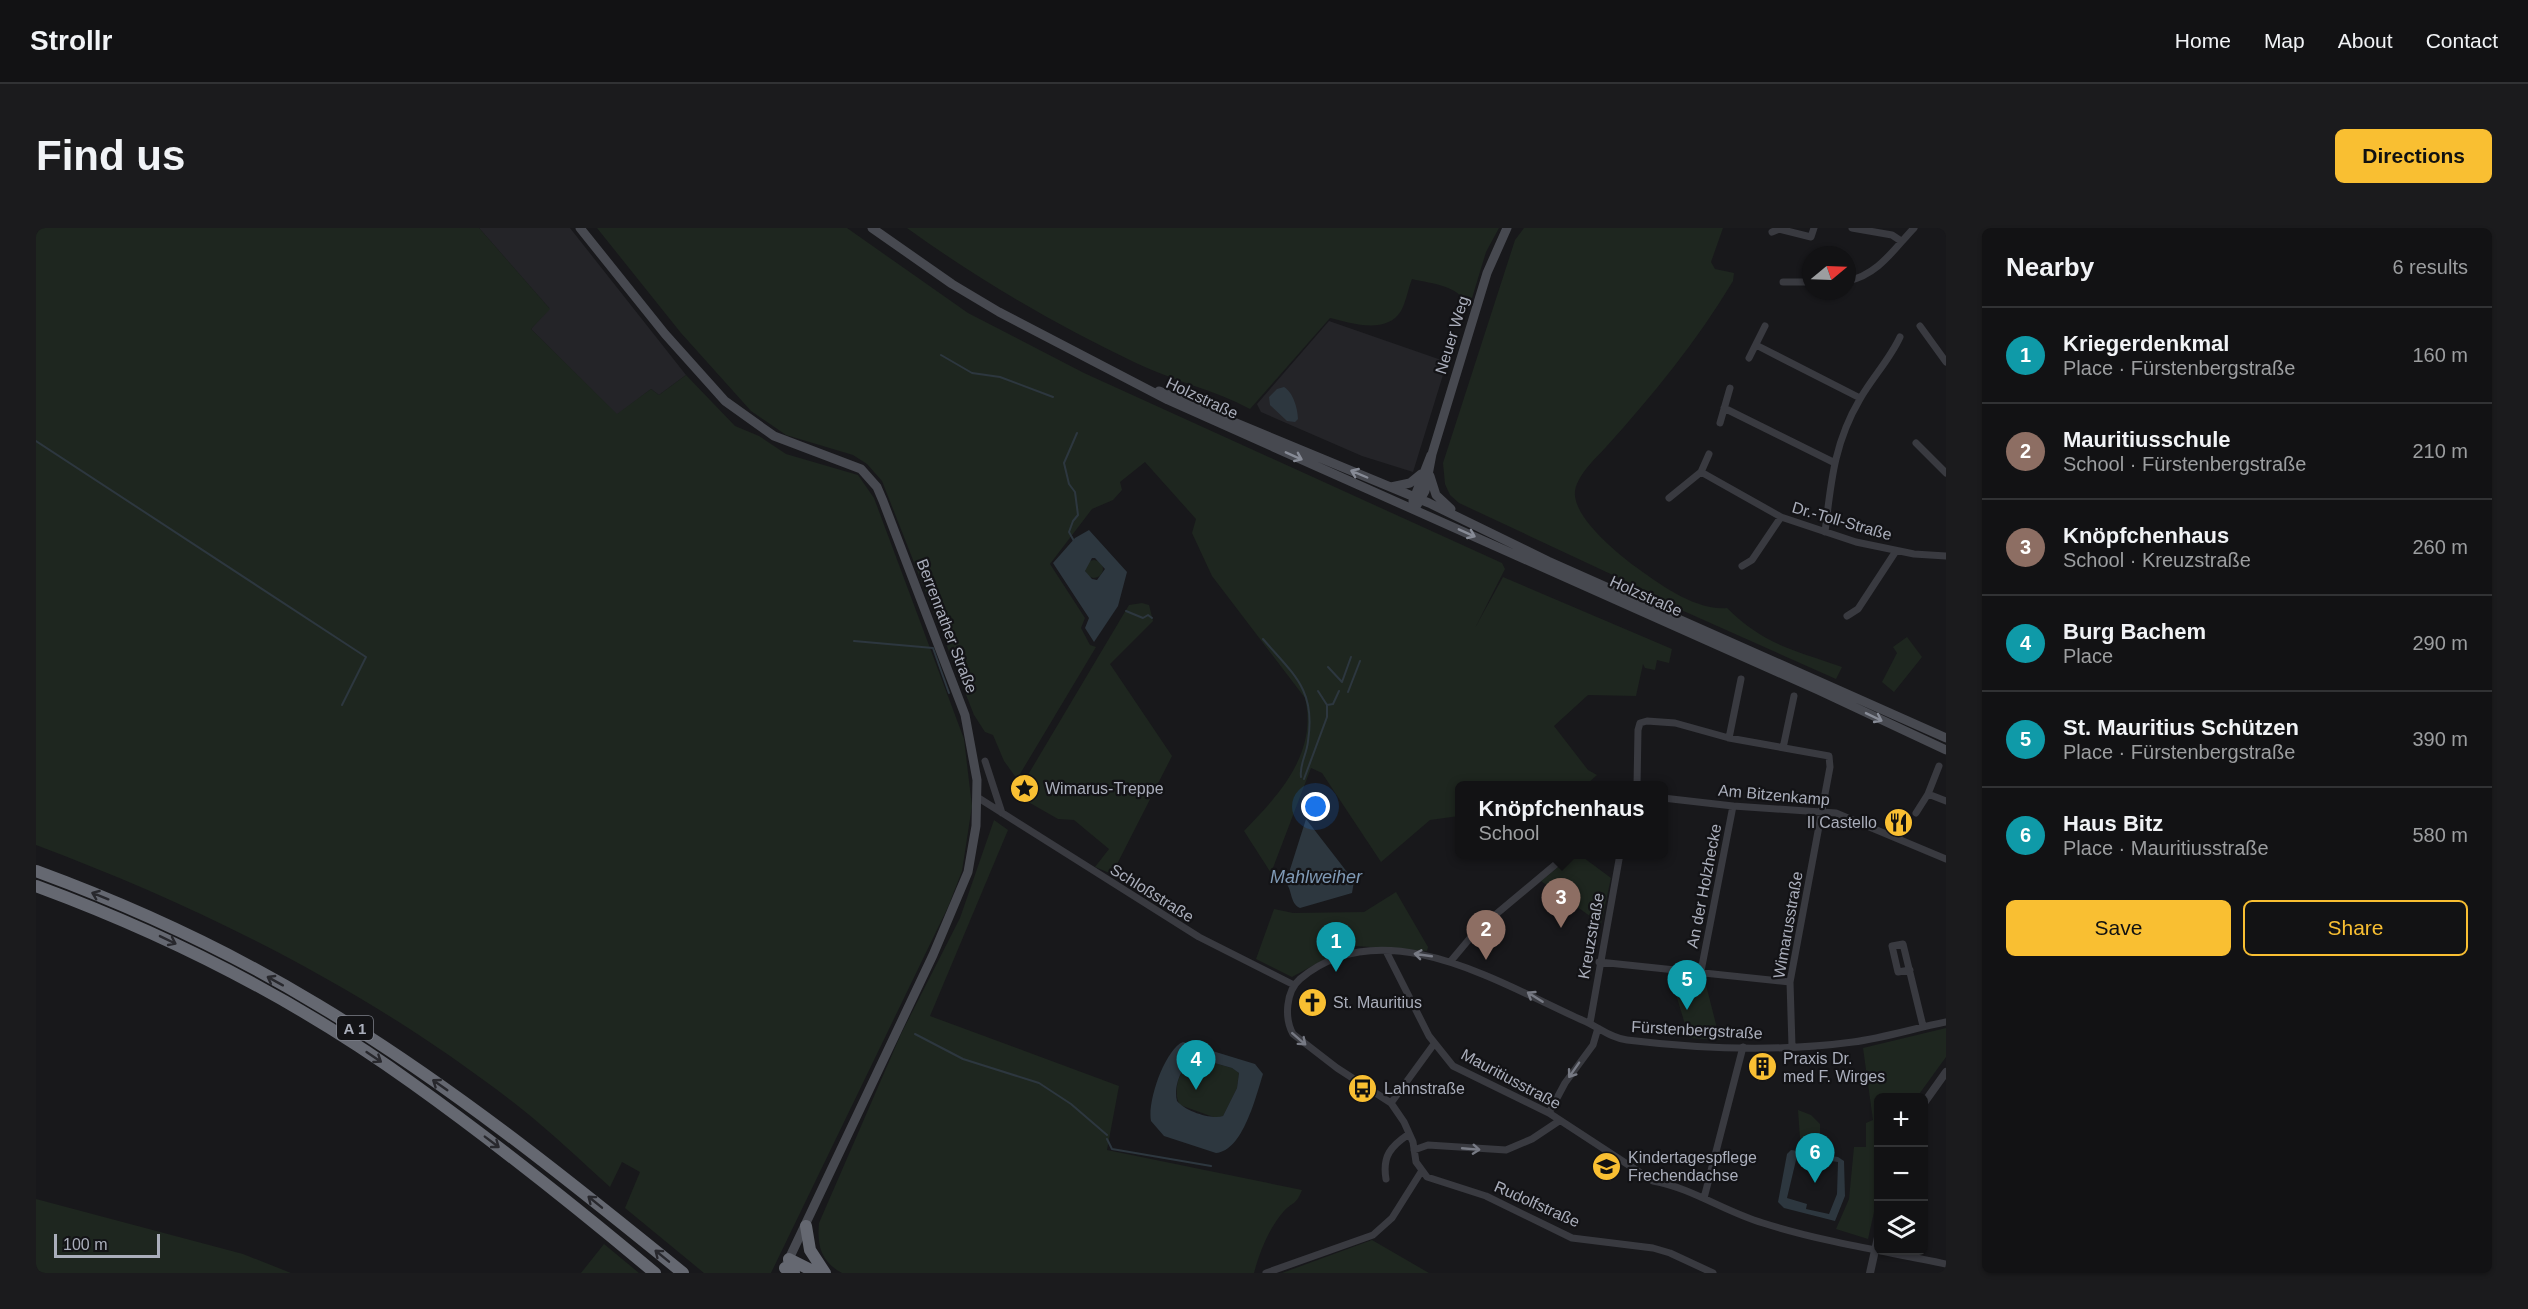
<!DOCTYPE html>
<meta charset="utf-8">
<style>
body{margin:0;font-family:Helvetica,sans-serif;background:#1b1b1d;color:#f1f3f6}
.controls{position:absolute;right:18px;bottom:18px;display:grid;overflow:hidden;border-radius:9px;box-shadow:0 2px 4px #0004}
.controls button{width:54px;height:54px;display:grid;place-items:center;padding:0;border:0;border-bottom:2px solid #313234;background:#121214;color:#f1f3f6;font:30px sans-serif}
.compass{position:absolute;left:1766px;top:18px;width:54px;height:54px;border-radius:50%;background:#121214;box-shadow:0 2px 4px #0004;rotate:71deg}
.scale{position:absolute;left:18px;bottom:15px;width:106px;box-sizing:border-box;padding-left:6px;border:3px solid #aaaebb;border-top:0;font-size:16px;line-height:21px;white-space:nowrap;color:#aaaebb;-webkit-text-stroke:4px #131316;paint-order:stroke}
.you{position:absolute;left:1280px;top:579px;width:21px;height:21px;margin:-15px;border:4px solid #fff;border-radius:50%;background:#1a73e8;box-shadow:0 0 0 9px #1a73e833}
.badge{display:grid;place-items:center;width:39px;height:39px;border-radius:50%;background:#f9bf32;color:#fff;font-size:20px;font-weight:700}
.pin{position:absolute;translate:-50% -50px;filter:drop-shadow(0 2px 3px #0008)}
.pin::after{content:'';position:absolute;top:32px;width:21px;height:18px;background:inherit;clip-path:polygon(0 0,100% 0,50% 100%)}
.popup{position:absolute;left:1419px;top:553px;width:213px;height:78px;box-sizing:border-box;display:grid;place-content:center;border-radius:9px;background:#121214;filter:drop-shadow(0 2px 4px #0005);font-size:20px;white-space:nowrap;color:#9c9ea0}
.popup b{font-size:22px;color:#f1f3f6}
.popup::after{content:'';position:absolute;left:50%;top:100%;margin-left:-12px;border:12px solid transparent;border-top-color:#121214}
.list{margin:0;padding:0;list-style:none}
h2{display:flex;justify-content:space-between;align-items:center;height:78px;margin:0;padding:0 24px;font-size:26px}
h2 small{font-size:20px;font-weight:400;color:#9c9ea0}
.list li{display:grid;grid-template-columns:39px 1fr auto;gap:18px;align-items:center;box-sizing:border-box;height:96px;padding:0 24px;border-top:2px solid #313234}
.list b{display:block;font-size:22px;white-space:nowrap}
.list p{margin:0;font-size:20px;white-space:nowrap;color:#9c9ea0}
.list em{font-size:20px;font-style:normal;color:#9c9ea0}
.actions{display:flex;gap:12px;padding:18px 24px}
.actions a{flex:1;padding:14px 0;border:2px solid #f9bf32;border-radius:9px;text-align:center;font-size:21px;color:#f9bf32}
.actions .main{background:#f9bf32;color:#111}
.icon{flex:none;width:33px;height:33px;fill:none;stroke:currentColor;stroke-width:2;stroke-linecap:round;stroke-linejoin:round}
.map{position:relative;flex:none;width:1910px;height:1045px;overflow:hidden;border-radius:9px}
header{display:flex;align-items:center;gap:36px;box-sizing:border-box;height:84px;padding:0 30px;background:#121214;border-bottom:2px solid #313234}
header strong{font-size:28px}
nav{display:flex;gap:33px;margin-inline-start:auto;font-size:21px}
.intro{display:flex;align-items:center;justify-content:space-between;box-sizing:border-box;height:144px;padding:0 36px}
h1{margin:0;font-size:42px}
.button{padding:15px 27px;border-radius:9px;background:#f9bf32;color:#111;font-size:21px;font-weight:700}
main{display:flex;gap:36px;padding:0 36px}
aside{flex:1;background:#121214;border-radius:9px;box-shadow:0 2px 4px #0004}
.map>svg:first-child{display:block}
</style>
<header>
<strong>Strollr</strong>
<nav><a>Home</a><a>Map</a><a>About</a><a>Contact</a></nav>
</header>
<div class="intro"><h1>Find us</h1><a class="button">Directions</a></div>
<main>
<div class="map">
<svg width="1910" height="1045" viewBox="0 0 1910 1045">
<rect width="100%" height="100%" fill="#18181b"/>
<path fill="#242428" d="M443,0H534L650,147L623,167L615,161L581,187L495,101L513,80Z
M1293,93L1411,134L1377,244L1326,228L1225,184L1221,176Z"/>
<path fill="#1e261f" d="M0,0H443L514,81L495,101L581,186L615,161L623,167L650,147L699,198L723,208L750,226L822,247L838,270L928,511L936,578L926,643L912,679L735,1045H668L589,980L604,944L586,934L574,959C544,932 514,903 482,878C336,764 173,682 0,617Z
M561,0H811L932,85L1048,145L1466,335L1469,341L1439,400L1467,349L1636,421L1633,435L1621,432L1619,442L1609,440L1607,436L1600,468L1552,467L1518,498L1552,542L1561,547L1550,557L1423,558V588L1394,592L1345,634L1286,545L1275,540L1235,645L1208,603C1243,567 1282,525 1269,470L1176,348L1156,305L1160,291L1109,234L1084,254L1086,262L1077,272L1056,281L1014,336L1049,390L1045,400L1054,417L1060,419L981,551L968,533L957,507L949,504L938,487L846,253L831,236L817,227L750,207L715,183L645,105Z
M871,0H1463L1450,24L1433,80C1424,57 1397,56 1376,51C1372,61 1370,74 1365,83C1350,107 1315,95 1294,90L1214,181C1179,162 1137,153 1100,135C1020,97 943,52 871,0Z
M1488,0H1687L1675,34L1679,41L1698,45L1697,53C1661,113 1617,167 1570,219C1559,231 1537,251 1539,268C1542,293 1579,323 1597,337C1622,355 1659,383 1691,380C1730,418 1756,421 1806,439L1800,451L1643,381L1626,370L1423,275L1414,267L1409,256L1407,235L1479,12Z
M1049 341a9 9 0 1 1 18 0a9 9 0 1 1-18 0Z
M1106,375L1113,377L1117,393L1074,436L1136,528L1076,646L1059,639L1073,621L1038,592L1022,591L980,567L1093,377Z
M1871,409L1886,429L1858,464L1846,454L1861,425L1857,419Z
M958,592L972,602L894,788L1083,858L1071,922L1266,962C1260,977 1258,973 1248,983C1233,1000 1224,1023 1218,1045H806C785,1033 781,1018 783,995L865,806L924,690Z
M1538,626L1544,627L1575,650L1565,696L1505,653Z
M1360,664L1392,719L1391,723L1320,718L1300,725L1256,749L1220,731L1238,681L1257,685L1328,684Z
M1637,746L1668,749L1684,812L1653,810L1637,756L1640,754Z
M1910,800V829L1881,869L1842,870V966L1832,1011L1800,1001L1813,971L1818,919H1830V895L1837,892L1827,820Z
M1161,830L1196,840L1203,845L1201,860L1187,888L1180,890L1144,877C1135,863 1145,834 1161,830Z
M1762,882L1775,887L1784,896V913L1764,910Z
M0,971L207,1026L255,1045H0Z
M1336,1012L1393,1045H1246Z
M568,1016L603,1045H545Z"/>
<path fill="#2d373f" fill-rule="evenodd" d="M1248,159C1257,164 1262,181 1262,191L1259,194L1251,193L1234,177L1233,169L1241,161Z
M1053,302L1091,344L1082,378L1058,414L1049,400L1053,390L1017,335L1039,310ZM1056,330H1059L1069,341L1061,352L1056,351L1049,343Z
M1270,591L1318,653L1316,665L1264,680C1253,675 1257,660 1248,653L1251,651Z
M1147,814L1219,836L1227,846C1220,868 1207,923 1180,925L1128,908L1115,893C1111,874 1129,821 1147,814ZM1161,830L1196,840L1203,845L1201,860L1187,888C1175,892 1149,883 1141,873C1137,859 1146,834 1161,830Z
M1755,922L1802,929L1808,933L1809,968L1799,993L1748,980L1742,974L1751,926ZM1761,928L1802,934L1801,966L1793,986L1770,981L1771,976L1751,970Z"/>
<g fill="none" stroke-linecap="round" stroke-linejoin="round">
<path stroke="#2d373f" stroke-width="2" d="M905,127L936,145L964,149L1017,169
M0,213L330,429L306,477
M1038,313L1033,304L1037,293L1042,287L1039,264L1033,256L1028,235L1041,205
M1090,383L1107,390L1112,387L1116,390
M1227,411C1258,447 1280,462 1272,513C1271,526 1263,537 1265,549
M818,413L897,420L913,465
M1292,439L1306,454L1315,429
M1282,463L1291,477
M1312,464L1324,433
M1268,551L1291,489V477L1297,476L1303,463
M879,806L927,831L1003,855L1035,876L1071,907
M1071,911L1076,921L1175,938"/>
<path stroke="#393a40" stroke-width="7" d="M1816,0L1856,7L1865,13
M1736,4L1743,1L1775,9L1778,0
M1811,53C1842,47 1858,21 1878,0
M1747,54H1775
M1884,98L1910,134
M1720,117L1824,170
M1713,130L1729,98
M1688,180L1797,234
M1684,195L1694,160
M1880,215L1910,245
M1665,244L1745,289L1820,314L1878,326L1910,328
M1633,270L1665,244L1673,226
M1789,304C1795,254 1798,215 1824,171C1836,150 1854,131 1864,109
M1706,338L1716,332L1745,289
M1811,388L1822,381L1860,323
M1693,510L1705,451
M1747,520L1758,468
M949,533L966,585
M1601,558L1602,502L1604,495L1611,493L1639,495L1693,510L1793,528L1794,539L1754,754L1756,818
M1892,566L1910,573
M941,569L1163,709L1258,757
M1627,570L1697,578L1800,585L1910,631
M1880,585L1892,566L1903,538
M1350,723L1393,808L1417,838L1513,885L1617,953C1656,960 1689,984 1727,995C1787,1014 1849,1023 1910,1036
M1414,734L1440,703L1532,626
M1563,734L1754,754
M1874,742L1862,744L1856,718L1867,716L1887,798
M1665,743L1697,578
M1554,795L1584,626
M1355,875L1398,816
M1513,885L1529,855L1557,817L1562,800
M1378,922L1392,917L1470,922L1496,911L1523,893
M1350,951C1346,928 1355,918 1373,906
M1668,970L1707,819
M1230,1045L1337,1007L1356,990L1385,944
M1677,1045L1634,1025L1617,1020L1536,1010L1450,968L1391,949L1380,934L1377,914L1368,894L1355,875L1301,840L1257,806C1248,790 1250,763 1264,751C1347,681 1465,756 1546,792C1561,798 1574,810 1591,812C1665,821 1743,824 1817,814C1848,810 1879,800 1910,794"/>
<path stroke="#393a40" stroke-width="8" d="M1888,875L1910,844
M1834,1045L1842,1009"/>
<path stroke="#474950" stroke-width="9" d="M544,0L629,106L689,173L738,208L825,241L841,259L847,273L929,487L941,552L940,598L932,644L897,727L751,1035
M836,0L916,56L963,84L1132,172L1782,462L1910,522
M1123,163L1393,275L1512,333L1910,510
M1394,248L1400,267L1415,281
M1355,259L1374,255L1385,246
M1377,273L1395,227
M1381,277L1389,263L1396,226L1451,45L1471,0"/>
<path stroke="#656871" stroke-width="12" d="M0,643C98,679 193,723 282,777C412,855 530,950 647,1045
M0,658C133,707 261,772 376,855C460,915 540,979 619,1045
M770,998L774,1022L789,1045
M753,1031L781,1045
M749,1040L758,1045"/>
</g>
<defs><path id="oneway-shaft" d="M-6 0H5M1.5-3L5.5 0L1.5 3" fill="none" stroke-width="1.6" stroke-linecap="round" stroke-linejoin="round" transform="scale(1.5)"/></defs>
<g stroke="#878b96">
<use href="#oneway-shaft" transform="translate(1258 228) rotate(24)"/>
<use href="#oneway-shaft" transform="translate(1323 246) rotate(-157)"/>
<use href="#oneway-shaft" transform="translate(1431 305) rotate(24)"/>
<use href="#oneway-shaft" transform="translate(1838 489) rotate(26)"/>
</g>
<g stroke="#28282d">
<use href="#oneway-shaft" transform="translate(64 668) rotate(-158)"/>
<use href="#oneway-shaft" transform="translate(132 712) rotate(26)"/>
<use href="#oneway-shaft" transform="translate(239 753) rotate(-151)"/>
<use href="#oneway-shaft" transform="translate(338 829) rotate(34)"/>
<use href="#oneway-shaft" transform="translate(404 857) rotate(-145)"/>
<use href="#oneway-shaft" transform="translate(456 914) rotate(37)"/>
<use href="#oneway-shaft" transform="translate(559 974) rotate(-141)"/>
<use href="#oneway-shaft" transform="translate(626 1028) rotate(-141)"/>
</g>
<g stroke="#777a84">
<use href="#oneway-shaft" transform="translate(1387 727) rotate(-172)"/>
<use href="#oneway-shaft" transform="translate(1499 769) rotate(-148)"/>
<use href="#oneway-shaft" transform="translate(1263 811) rotate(41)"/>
<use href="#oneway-shaft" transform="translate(1538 842) rotate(125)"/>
<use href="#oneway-shaft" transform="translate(1435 921) rotate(5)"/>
</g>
<defs>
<symbol id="sight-disc" viewBox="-11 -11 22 22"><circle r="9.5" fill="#f9bf32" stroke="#131316"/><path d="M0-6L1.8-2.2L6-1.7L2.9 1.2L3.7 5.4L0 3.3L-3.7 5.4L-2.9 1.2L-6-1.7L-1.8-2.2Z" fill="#111"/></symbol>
<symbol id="restaurant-disc" viewBox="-11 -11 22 22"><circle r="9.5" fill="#f9bf32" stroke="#131316"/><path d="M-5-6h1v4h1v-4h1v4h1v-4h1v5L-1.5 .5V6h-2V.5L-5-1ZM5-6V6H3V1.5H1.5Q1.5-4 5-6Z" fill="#111"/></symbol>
<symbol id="church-disc" viewBox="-11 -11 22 22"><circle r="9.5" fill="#f9bf32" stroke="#131316"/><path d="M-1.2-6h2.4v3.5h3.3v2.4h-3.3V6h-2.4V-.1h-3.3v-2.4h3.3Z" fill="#111"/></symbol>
<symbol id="building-disc" viewBox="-11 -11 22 22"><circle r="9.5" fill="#f9bf32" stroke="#131316"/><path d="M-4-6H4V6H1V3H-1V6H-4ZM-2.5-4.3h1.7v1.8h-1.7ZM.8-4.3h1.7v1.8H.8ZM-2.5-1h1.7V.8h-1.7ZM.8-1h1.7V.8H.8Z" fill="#111"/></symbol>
<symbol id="bus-disc" viewBox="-11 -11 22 22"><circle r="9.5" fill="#f9bf32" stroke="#131316"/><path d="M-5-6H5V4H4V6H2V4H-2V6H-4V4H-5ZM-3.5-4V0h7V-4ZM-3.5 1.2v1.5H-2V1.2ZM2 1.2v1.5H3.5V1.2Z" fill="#111"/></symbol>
<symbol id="school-disc" viewBox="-11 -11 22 22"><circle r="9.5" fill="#f9bf32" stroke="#131316"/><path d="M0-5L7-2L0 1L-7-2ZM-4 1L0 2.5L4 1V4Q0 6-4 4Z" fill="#111"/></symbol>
</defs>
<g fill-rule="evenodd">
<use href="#sight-disc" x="972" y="544" width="33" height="33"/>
<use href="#restaurant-disc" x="1846" y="578" width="33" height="33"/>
<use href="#church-disc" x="1260" y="758" width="33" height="33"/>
<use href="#building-disc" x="1710" y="822" width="33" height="33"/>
<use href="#bus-disc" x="1310" y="844" width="33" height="33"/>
<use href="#school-disc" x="1554" y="922" width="33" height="33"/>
</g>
<g text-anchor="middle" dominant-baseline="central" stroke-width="4.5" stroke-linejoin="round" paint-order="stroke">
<rect fill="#131316" stroke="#7d808a" stroke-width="1.5" x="301" y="788" width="36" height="24" rx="4.5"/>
<g font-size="15" font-weight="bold" fill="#aaaebb">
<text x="319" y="800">A 1</text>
</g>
<g font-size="16" fill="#aaaebb" stroke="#131316">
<text transform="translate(1416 107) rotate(-73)">Neuer Weg</text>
<text transform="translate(1166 170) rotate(25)">Holzstraße</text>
<text transform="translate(1806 293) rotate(16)">Dr.-Toll-Straße</text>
<text transform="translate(1610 368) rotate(24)">Holzstraße</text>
<text transform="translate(911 398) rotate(69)">Berrenrather Straße</text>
<text transform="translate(1738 567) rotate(5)">Am Bitzenkamp</text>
<text transform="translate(1668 658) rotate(-79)">An der Holzhecke</text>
<text transform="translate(1116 665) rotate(32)">Schloßstraße</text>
<text transform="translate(1752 697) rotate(-80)">Wimarusstraße</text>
<text transform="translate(1555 708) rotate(-80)">Kreuzstraße</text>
<text transform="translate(1661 802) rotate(3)">Fürstenbergstraße</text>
<text transform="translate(1475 851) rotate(28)">Mauritiusstraße</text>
<text transform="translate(1501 976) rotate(24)">Rudolfstraße</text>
</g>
<g font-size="16" fill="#aaaebb" stroke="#131316" text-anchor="start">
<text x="1009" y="560">Wimarus-Treppe</text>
<text x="1841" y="594" text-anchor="end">Il Castello</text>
<text x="1297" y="774">St. Mauritius</text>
<text x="1747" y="830">Praxis Dr.<tspan x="1747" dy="18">med F. Wirges</tspan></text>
<text x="1348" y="860">Lahnstraße</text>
<text x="1592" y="929">Kindertagespflege<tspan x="1592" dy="18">Frechendachse</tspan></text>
</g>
<g font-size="18" font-style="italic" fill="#809bb7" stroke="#131316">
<text x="1280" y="649">Mahlweiher</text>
</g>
</g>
</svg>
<div class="controls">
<button>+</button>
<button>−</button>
<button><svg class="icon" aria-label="layers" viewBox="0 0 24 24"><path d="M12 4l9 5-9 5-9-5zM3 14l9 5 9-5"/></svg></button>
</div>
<svg class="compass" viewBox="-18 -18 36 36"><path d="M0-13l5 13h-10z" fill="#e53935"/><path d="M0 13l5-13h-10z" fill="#9c9ea0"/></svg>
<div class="scale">100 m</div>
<div class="you"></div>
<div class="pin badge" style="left:1300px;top:744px;background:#0f9aa8">1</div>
<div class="pin badge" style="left:1450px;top:732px;background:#8d6e63">2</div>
<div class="pin badge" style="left:1525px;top:700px;background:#8d6e63">3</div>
<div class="popup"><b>Knöpfchenhaus</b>School</div>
<div class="pin badge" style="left:1160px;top:862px;background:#0f9aa8">4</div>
<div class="pin badge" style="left:1651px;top:782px;background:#0f9aa8">5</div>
<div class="pin badge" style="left:1779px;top:955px;background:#0f9aa8">6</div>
</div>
<aside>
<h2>Nearby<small>6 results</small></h2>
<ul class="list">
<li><span class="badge" style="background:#0f9aa8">1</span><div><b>Kriegerdenkmal</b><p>Place · Fürstenbergstraße</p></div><em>160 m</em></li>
<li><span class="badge" style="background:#8d6e63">2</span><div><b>Mauritiusschule</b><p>School · Fürstenbergstraße</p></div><em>210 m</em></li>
<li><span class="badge" style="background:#8d6e63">3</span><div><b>Knöpfchenhaus</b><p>School · Kreuzstraße</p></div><em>260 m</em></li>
<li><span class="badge" style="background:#0f9aa8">4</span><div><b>Burg Bachem</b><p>Place</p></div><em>290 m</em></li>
<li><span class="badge" style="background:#0f9aa8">5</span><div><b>St. Mauritius Schützen</b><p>Place · Fürstenbergstraße</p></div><em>390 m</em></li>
<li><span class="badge" style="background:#0f9aa8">6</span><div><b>Haus Bitz</b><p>Place · Mauritiusstraße</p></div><em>580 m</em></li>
</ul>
<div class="actions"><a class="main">Save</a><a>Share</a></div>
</aside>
</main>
